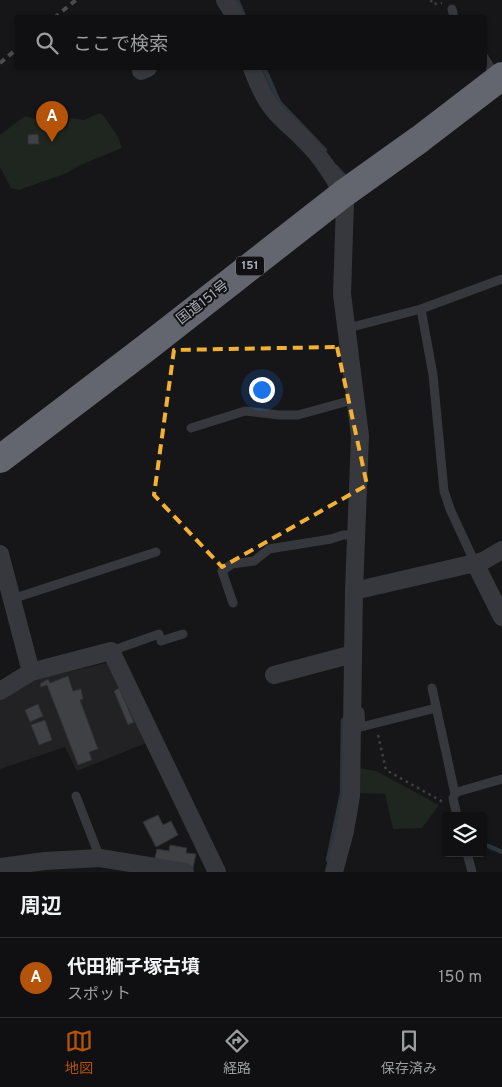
<!DOCTYPE html>
<html lang="ja">
<meta charset="utf-8">
<style>
body{margin:0;font-family:Overpass,"Noto Sans JP",sans-serif;background:#1e1e20;color:#f1f3f6}
.controls{position:absolute;right:15px;bottom:15px;display:grid;overflow:hidden;border-radius:5px;box-shadow:0 1px 4px #0004}
.controls button{width:45px;height:45px;display:grid;place-items:center;padding:0;border:0;border-bottom:1px solid #303032;background:#101012;color:#f1f3f6;font:25px sans-serif}
.you{position:absolute;left:261px;top:389px;width:18px;height:18px;margin:-12px;border:4px solid #fff;border-radius:50%;background:#1a73e8;box-shadow:0 0 0 8px #1a73e833}
.badge{display:grid;place-items:center;width:32px;height:32px;border-radius:50%;background:#b45309;color:#fff;font-size:16px;font-weight:700}
.pin{position:absolute;translate:-50% -41px;filter:drop-shadow(0 1px 2px #0008)}
.pin::after{content:'';position:absolute;top:26px;width:18px;height:15px;background:inherit;clip-path:polygon(0 0,100% 0,50% 100%)}
.list{margin:0;padding:0;list-style:none}
h2{display:flex;justify-content:space-between;align-items:center;height:65px;margin:0;padding:0 20px;font-size:21px}
h2 small{font-size:16px;font-weight:400;color:#9c9d9f}
.list li{display:grid;grid-template-columns:32px 1fr auto;gap:15px;align-items:center;box-sizing:border-box;height:80px;padding:0 20px;border-top:1px solid #303032}
.list b{display:block;font-size:19px;white-space:nowrap}
.list p{margin:0;font-size:16px;white-space:nowrap;color:#9c9d9f}
.list em{font-size:16px;font-style:normal;color:#9c9d9f}
.icon{flex:none;width:28px;height:28px;fill:none;stroke:currentColor;stroke-width:2;stroke-linecap:round;stroke-linejoin:round}
.map{position:relative;flex:none;width:502px;height:872px;overflow:hidden}
.search{position:absolute;background:#101012;box-shadow:0 1px 4px #0004;left:15px;right:15px;top:15px;height:55px;display:flex;align-items:center;gap:12px;box-sizing:border-box;padding:0 18px;border-radius:5px;color:#9c9d9f;font-size:19px}
.sheet{height:145px;background:#101012}
nav{display:flex;justify-content:space-around;align-items:center;box-sizing:border-box;height:70px;border-top:1px solid #303032;background:#101012;font-size:14px;color:#9c9d9f}
nav a{display:grid;justify-items:center;gap:2px}
nav .on{color:#b45309}
.map>svg:first-child{display:block}
</style>
<div class="map">
<svg width="502" height="872" viewBox="0 0 502 872">
<rect width="100%" height="100%" fill="#161618"/>
<path fill="#222225" d="M107,663L114,665L151,741L77,771L65,747L0,769V697L31,680Z"/>
<path fill="#1e261f" d="M100,113L103,115L118,137L122,148L80,165L67,173L19,190L11,188L0,167V135L25,116L66,128L71,118L84,120Z
M359,768L376,771L439,805L422,828L393,829L385,794L360,793Z"/>
<g fill="none" stroke-linecap="round" stroke-linejoin="round">
<path stroke="#2c353c" stroke-width="4.5" d="M237,0L243,14
M264,68L279,102L325,150
M336,167L347,179
M486,845L502,852
M328,860L342,793L343,720"/>
</g>
<path fill="#404145" stroke="#303034" d="M38,134L39,144H28V135Z
M68,676L73,691L81,689L83,699L80,700L98,749L89,752L92,760L78,765L47,685L41,687L40,684L48,679L50,683Z
M119,688L134,722L128,725L114,691Z
M38,704L43,716L30,722L25,710Z
M45,720L52,740L39,745L31,725Z
M158,815L163,825L171,821L178,835L156,847L143,822Z
M170,845L187,848L186,853L196,854L193,868L154,862L157,849L169,851Z"/>
<g fill="none" stroke-linecap="round" stroke-linejoin="round">
<path stroke="#3d3f44" stroke-width="2.5" stroke-dasharray="2.5 4" stroke-linecap="butt" d="M431,0L432,4L442,3
M378,735L386,770L443,802"/>
<path stroke="#37383d" stroke-width="9" d="M452,9L454,18
M484,57L496,77
M421,309L433,375L444,491L450,509L475,563
M345,328L352,327L421,309L502,279
M191,428L245,411L279,415H298L356,399
M12,599L156,552
M233,603L222,571L232,564L254,561L269,549L331,539L343,535H357
M111,651L159,634L161,641L183,634
M432,688L455,794L453,798L457,816
M360,712L361,727L436,708
M455,794L457,792L502,779
M76,796L100,858
M467,853L472,872"/>
<path stroke="#37383d" stroke-width="18" d="M225,0L236,18
M252,68C257,82 263,97 273,109C281,120 294,129 303,139C318,153 341,184 345,203L342,294L360,436L354,591L351,796L345,831L334,872
M141,71L148,68
M0,554L31,672L0,691
M475,563L502,617
M354,591L475,563L483,561L502,550
M31,672L111,651L217,872
M274,675L353,654
M0,867L45,861L100,858L185,872"/>
<path stroke="#63666e" stroke-width="28" d="M0,459L146,348L343,194L420,139L502,76"/>
<path stroke="#4a4c52" stroke-width="4" stroke-dasharray="6 5" stroke-linecap="butt" d="M54,18L76,0
M0,63L18,48"/>
</g>
<path fill="none" stroke="#f2b134" stroke-width="4" stroke-dasharray="10 6" stroke-linejoin="round" d="M337,347L367,485L222,567L154,495L174,350Z"/>
<g text-anchor="middle" dominant-baseline="central" stroke-width="4" stroke-linejoin="round" paint-order="stroke">
<rect fill="#111113" stroke="#7b7e86" stroke-width="1" x="236" y="256.5" width="28" height="19" rx="4"/>
<g font-size="12" font-weight="bold" fill="#a8adb8">
<text x="250" y="266">151</text>
</g>
<g font-size="14" fill="#a8adb8" stroke="#111113">
<text transform="translate(203 303) rotate(-38)">国道151号</text>
</g>
</g>
</svg>
<div class="controls">
<button><svg class="icon" aria-label="layers" viewBox="0 0 24 24"><path d="M12 4l9 5-9 5-9-5zM3 14l9 5 9-5"/></svg></button>
</div>
<div class="you"></div>
<div class="pin badge" style="left:52px;top:142px">A</div>
<div class="search"><svg class="icon" aria-label="search" viewBox="0 0 24 24"><circle cx="10" cy="10" r="6"/><path d="M15 15l6 6"/></svg>ここで検索</div>
</div>
<section class="sheet">
<h2>周辺<small></small></h2>
<ul class="list">
<li><span class="badge">A</span><div><b>代田獅子塚古墳</b><p>スポット</p></div><em>150 m</em></li>
</ul>
</section>
<nav>
<a class="on"><svg class="icon" aria-label="map" viewBox="0 0 24 24"><path d="M3 6l6-2 6 2 6-2v14l-6 2-6-2-6 2zM9 4v14M15 6v14"/></svg>地図</a>
<a><svg class="icon" aria-label="directions" viewBox="0 0 24 24"><path d="M12 3l9 9-9 9-9-9zM9 14v-3h6M13 9l2 2-2 2"/></svg>経路</a>
<a><svg class="icon" aria-label="saved" viewBox="0 0 24 24"><path d="M7 4h10v16l-5-4-5 4z"/></svg>保存済み</a>
</nav>
